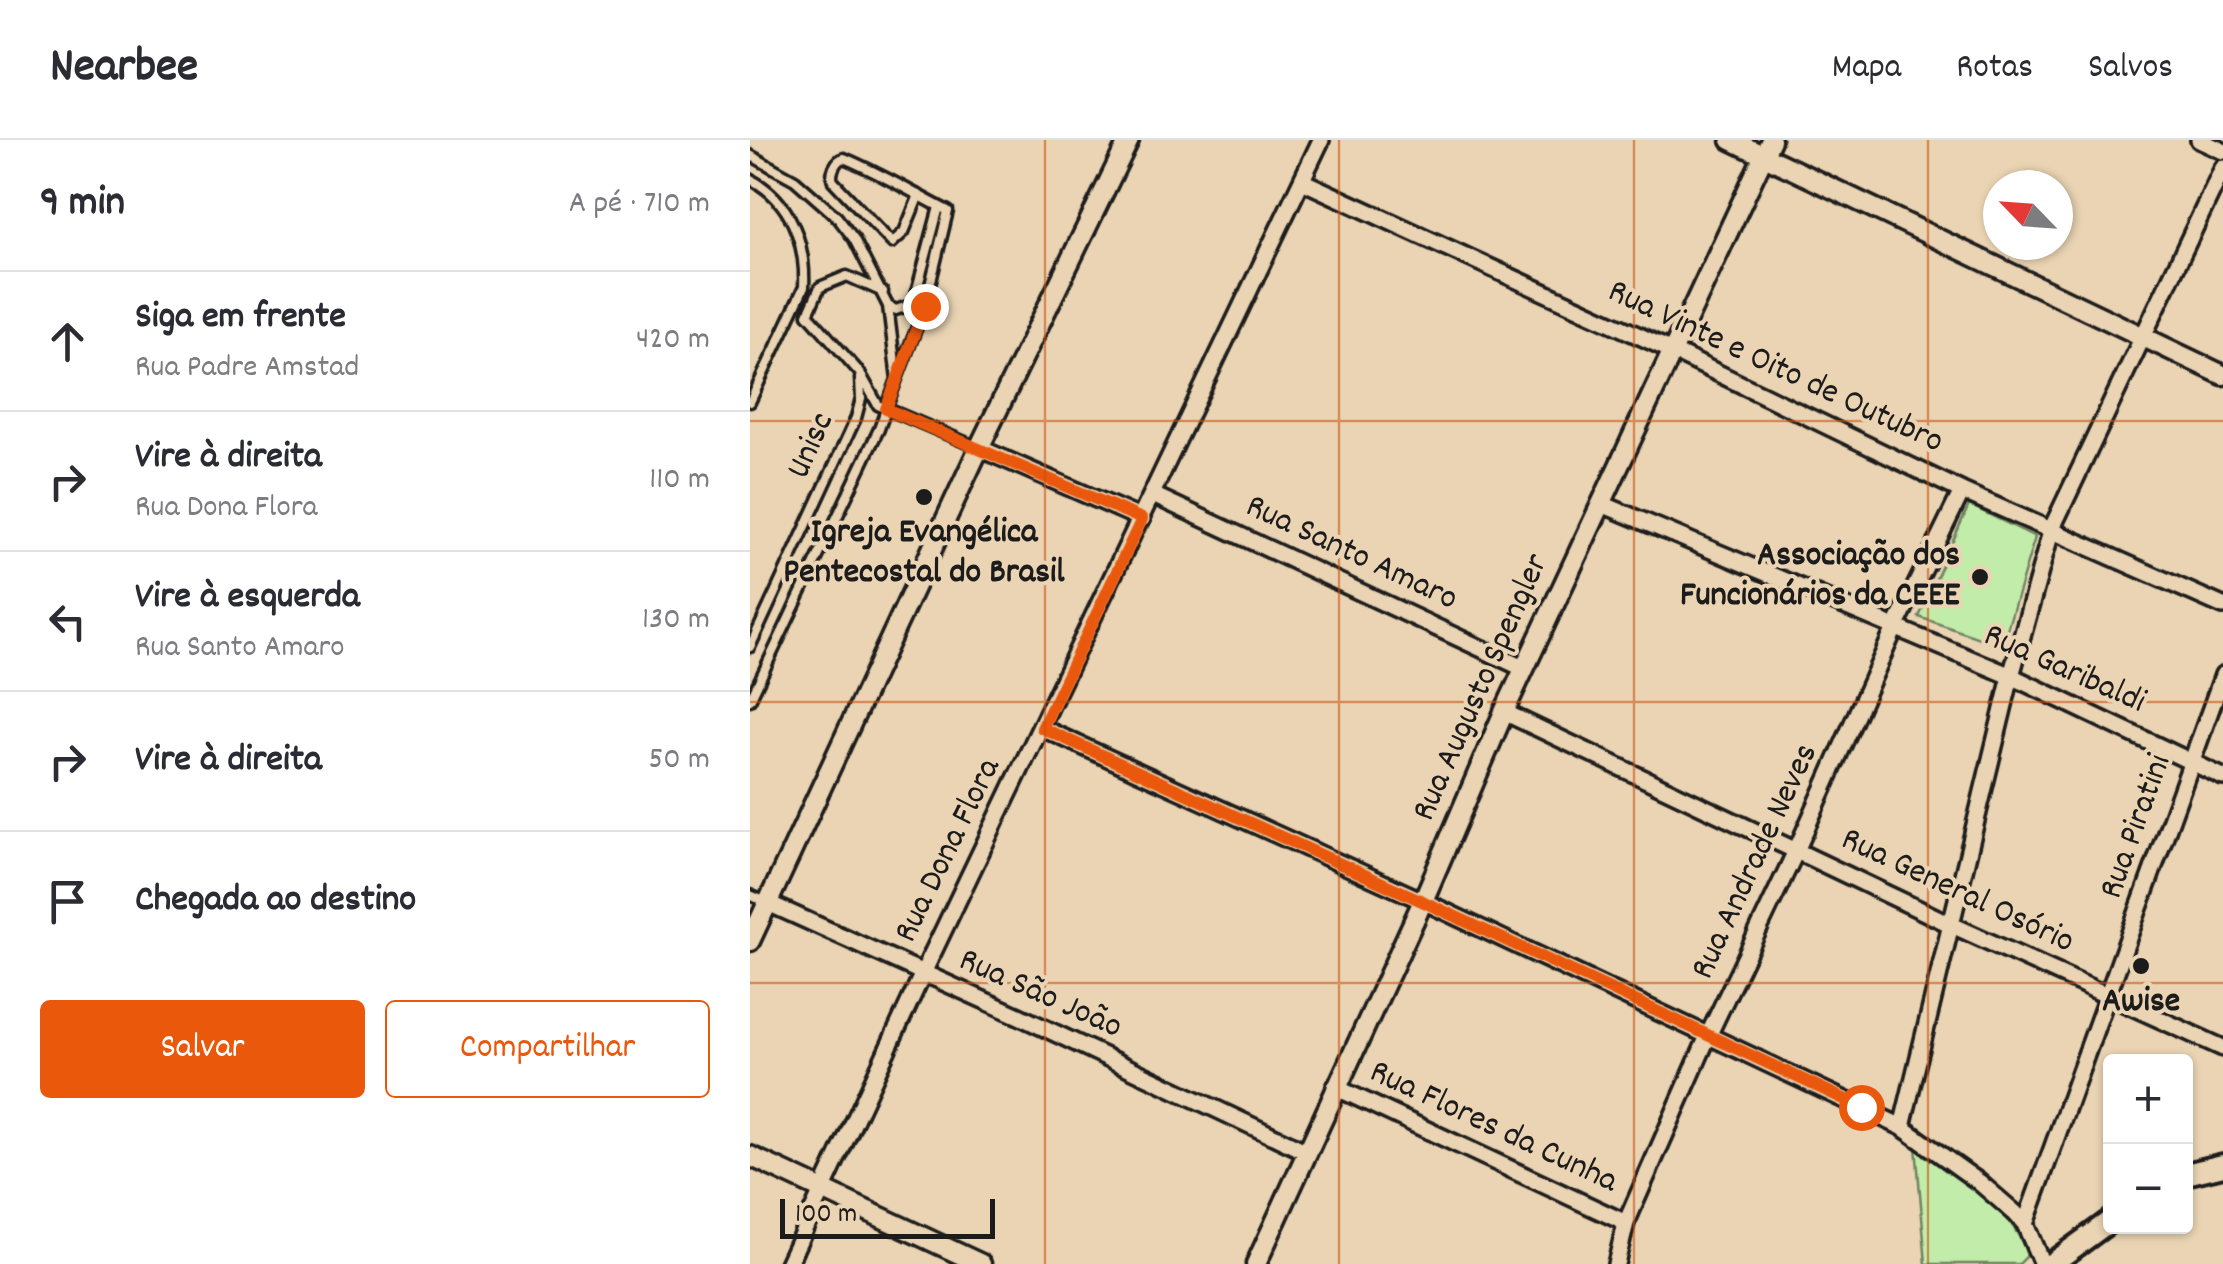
<!DOCTYPE html>
<html lang="pt">
<meta charset="utf-8">
<style>
body{margin:0;font-family:Dekko,sans-serif;background:#f2f2f3;color:#2b2b33}
.controls{position:absolute;right:30px;bottom:30px;display:grid;overflow:hidden;border-radius:10px;box-shadow:0 2px 8px #0004}
.controls button{width:90px;height:90px;display:grid;place-items:center;padding:0;border:0;border-bottom:2px solid #e1e1e2;background:#fff;color:#2b2b33;font:50px sans-serif}
.compass{position:absolute;left:1233px;top:30px;width:90px;height:90px;border-radius:50%;background:#fff;box-shadow:0 2px 8px #0004;rotate:295deg}
.scale{position:absolute;left:30px;bottom:25px;width:215px;box-sizing:border-box;padding-left:10px;border:5px solid #1c1c1c;border-top:0;font-size:28px;line-height:35px;white-space:nowrap;color:#1c1c1c;-webkit-text-stroke:8px #ead4b3;paint-order:stroke}
.stop{position:absolute;width:30px;height:30px;margin:-22px;border:8px solid #ea580c;border-radius:50%;background:#fff}
.stop.end{background:#ea580c;border-color:#fff;box-shadow:0 2px 10px #0008}
.list{margin:0;padding:0;list-style:none}
h2{display:flex;justify-content:space-between;align-items:center;height:130px;margin:0;padding:0 40px;font-size:42px}
h2 small{font-size:32px;font-weight:400;color:#7c7c81}
.list li{display:grid;grid-template-columns:65px 1fr auto;gap:30px;align-items:center;box-sizing:border-box;height:140px;padding:0 40px;border-top:2px solid #e1e1e2}
.list b{display:block;font-size:38px;white-space:nowrap}
.list p{margin:0;font-size:32px;white-space:nowrap;color:#7c7c81}
.list em{font-size:32px;font-style:normal;color:#7c7c81}
.actions{display:flex;gap:20px;padding:30px 40px}
.actions a{flex:1;padding:22px 0;border:2px solid #ea580c;border-radius:10px;text-align:center;font-size:35px;color:#ea580c}
.actions .main{background:#ea580c;color:#fff}
.icon{flex:none;width:55px;height:55px;fill:none;stroke:currentColor;stroke-width:2;stroke-linecap:round;stroke-linejoin:round}
.map{position:relative;flex:none;width:1473px;height:1124px;overflow:hidden}
header{display:flex;align-items:center;gap:60px;box-sizing:border-box;height:140px;padding:0 50px;background:#fff;border-bottom:2px solid #e1e1e2}
header strong{font-size:48px}
nav{display:flex;gap:55px;margin-inline-start:auto;font-size:35px}
main{display:flex}
aside{flex:1;background:#fff}
.map>svg:first-child{display:block}
</style>
<header>
<strong>Nearbee</strong>
<nav><a>Mapa</a><a>Rotas</a><a>Salvos</a></nav>
</header>
<main>
<aside>
<h2>9 min<small>A pé · 710 m</small></h2>
<ul class="list">
<li><svg class="icon" aria-label="ahead" viewBox="0 0 24 24"><path d="M12 20V5M6 11l6-6 6 6"/></svg><div><b>Siga em frente</b><p>Rua Padre Amstad</p></div><em>420 m</em></li>
<li><svg class="icon" aria-label="right" viewBox="0 0 24 24"><path d="M7 20v-9h11M14 6l5 5-5 5"/></svg><div><b>Vire à direita</b><p>Rua Dona Flora</p></div><em>110 m</em></li>
<li><svg class="icon" aria-label="left" viewBox="0 0 24 24"><path d="M17 20v-9H6M10 6l-5 5 5 5"/></svg><div><b>Vire à esquerda</b><p>Rua Santo Amaro</p></div><em>130 m</em></li>
<li><svg class="icon" aria-label="right" viewBox="0 0 24 24"><path d="M7 20v-9h11M14 6l5 5-5 5"/></svg><div><b>Vire à direita</b></div><em>50 m</em></li>
<li><svg class="icon" aria-label="arrive" viewBox="0 0 24 24"><path d="M6 21V4h12l-3 4 3 4H6"/></svg><div><b>Chegada ao destino</b></div></li>
</ul>
<div class="actions"><a class="main">Salvar</a><a>Compartilhar</a></div>
</aside>
<div class="map">
<svg width="1473" height="1124" viewBox="0 0 1473 1124">
<rect width="100%" height="100%" fill="#ead4b3"/>
<filter id="ink" filterUnits="userSpaceOnUse"><feTurbulence type="fractalNoise" baseFrequency=".01" numOctaves="2"/><feDisplacementMap in="SourceGraphic" scale="20" xChannelSelector="R" yChannelSelector="G"/><feConvolveMatrix kernelMatrix="1 2 1 2 8 2 1 2 1" color-interpolation-filters="sRGB"/></filter>
<g filter="url(#ink)">
<path fill="#c2eca9" stroke="#6f8462" stroke-width="2.5" d="M1219,365L1285,397L1252,506L1169,477Z
M1166,1006C1207,1034 1263,1066 1277,1116L1269,1124H1176Z"/>
<g fill="none" stroke-linecap="round" stroke-linejoin="round">
<defs>
<path id="service" d="M0,15L45,40L87,77L104,99L138,166L147,239L129,289L0,560
M0,39C41,60 56,103 54,147L0,262
M133,152L97,136L70,147L58,174L110,233L128,265L229,308
M138,166L146,170L163,164L189,67
M147,239L175,166L198,71C163,53 130,33 94,18C85,20 80,34 83,41L142,103L154,92L169,55
M0,507L106,278L111,259L110,238
M0,755L18,763"/>
<path id="minor" d="M1449,0L1473,11
M552,41L920,210L1212,351L1473,466
M229,308L392,379
M403,355L775,529
M852,364L1261,536L1473,637
M754,572L1202,785L1473,908
M292,588L673,761L1152,987L1229,1042L1265,1073L1275,1084L1292,1124
M18,763L269,876L555,1011
M585,947L876,1083
M1152,987L1261,536L1302,388L1473,28
M1275,1084L1473,535
M38,1124L172,835L571,0
M866,1124L876,1083L958,896L1046,711L1144,490L1212,351"/>
<path id="tertiary" d="M981,0L1473,235
M0,801L229,308L379,0
M0,1016L231,1124
M506,1124L673,761L754,572L1021,0"/>
<path id="secondary" d="M1436,1034L1473,1025
M1301,1124L1360,1081"/>
</defs>
<use href="#service" stroke="#1c1c1c" stroke-width="15"/>
<use href="#minor" stroke="#1c1c1c" stroke-width="22"/>
<use href="#tertiary" stroke="#1c1c1c" stroke-width="25"/>
<use href="#secondary" stroke="#1c1c1c" stroke-width="28"/>
<use href="#service" stroke="#ead4b3" stroke-width="8"/>
<use href="#minor" stroke="#ead4b3" stroke-width="15"/>
<use href="#tertiary" stroke="#ead4b3" stroke-width="18"/>
<use href="#secondary" stroke="#ead4b3" stroke-width="20"/>
</g>
</g>
<g fill="none" stroke-linecap="round" stroke-linejoin="round" filter="url(#ink)">
<path stroke="#ea580c" stroke-width="12" d="M175,166L136,269L392,379L292,588L672,761L1111,967"/>
</g>
<path fill="none" stroke="#c9500e" stroke-width="2.5" stroke-opacity="0.55" d="M295,0V1124M589,0V1124M884,0V1124M1178,0V1124M0,281H1473M0,562H1473M0,843H1473"/>
<g fill="#1c1c1c" stroke="#ead4b3" stroke-width="4">
<circle cx="174" cy="357" r="10"/>
<circle cx="1230" cy="437" r="10"/>
<circle cx="1391" cy="826" r="10"/>
</g>
<g text-anchor="middle" dominant-baseline="central" stroke-width="8" stroke-linejoin="round" paint-order="stroke">
<g font-size="35" fill="#1c1c1c" stroke="#ead4b3">
<text transform="translate(1025 228) rotate(25)">Rua Vinte e Oito de Outubro</text>
<text transform="translate(62 306) rotate(-66)">Unisc</text>
<text transform="translate(601 414) rotate(25)">Rua Santo Amaro</text>
<text transform="translate(1314 530) rotate(24)">Rua Garibaldi</text>
<text transform="translate(732 548) rotate(-66)">Rua Augusto Spengler</text>
<text transform="translate(1387 687) rotate(-70)">Rua Piratini</text>
<text transform="translate(199 711) rotate(-64)">Rua Dona Flora</text>
<text transform="translate(1006 722) rotate(-65)">Rua Andrade Neves</text>
<text transform="translate(1207 752) rotate(25)">Rua General Osório</text>
<text transform="translate(290 855) rotate(24)">Rua São João</text>
<text transform="translate(743 988) rotate(25)">Rua Flores da Cunha</text>
</g>
<g font-size="35" font-weight="bold" fill="#1c1c1c" stroke="#ead4b3">
<text x="174" y="394">Igreja Evangélica<tspan x="174" dy="40">Pentecostal do Brasil</tspan></text>
<text x="1210" y="417" text-anchor="end">Associação dos<tspan x="1210" dy="40">Funcionários da CEEE</tspan></text>
<text x="1391" y="863">Awise</text>
</g>
</g>
</svg>
<div class="controls">
<button>+</button>
<button>−</button>
</div>
<svg class="compass" viewBox="-18 -18 36 36"><path d="M0-13l5 13h-10z" fill="#e53935"/><path d="M0 13l5-13h-10z" fill="#7c7c81"/></svg>
<div class="scale">100 m</div>
<div class="stop" style="left:1111px;top:967px"></div>
<div class="stop end" style="left:175px;top:166px"></div>
</div>
</main>
